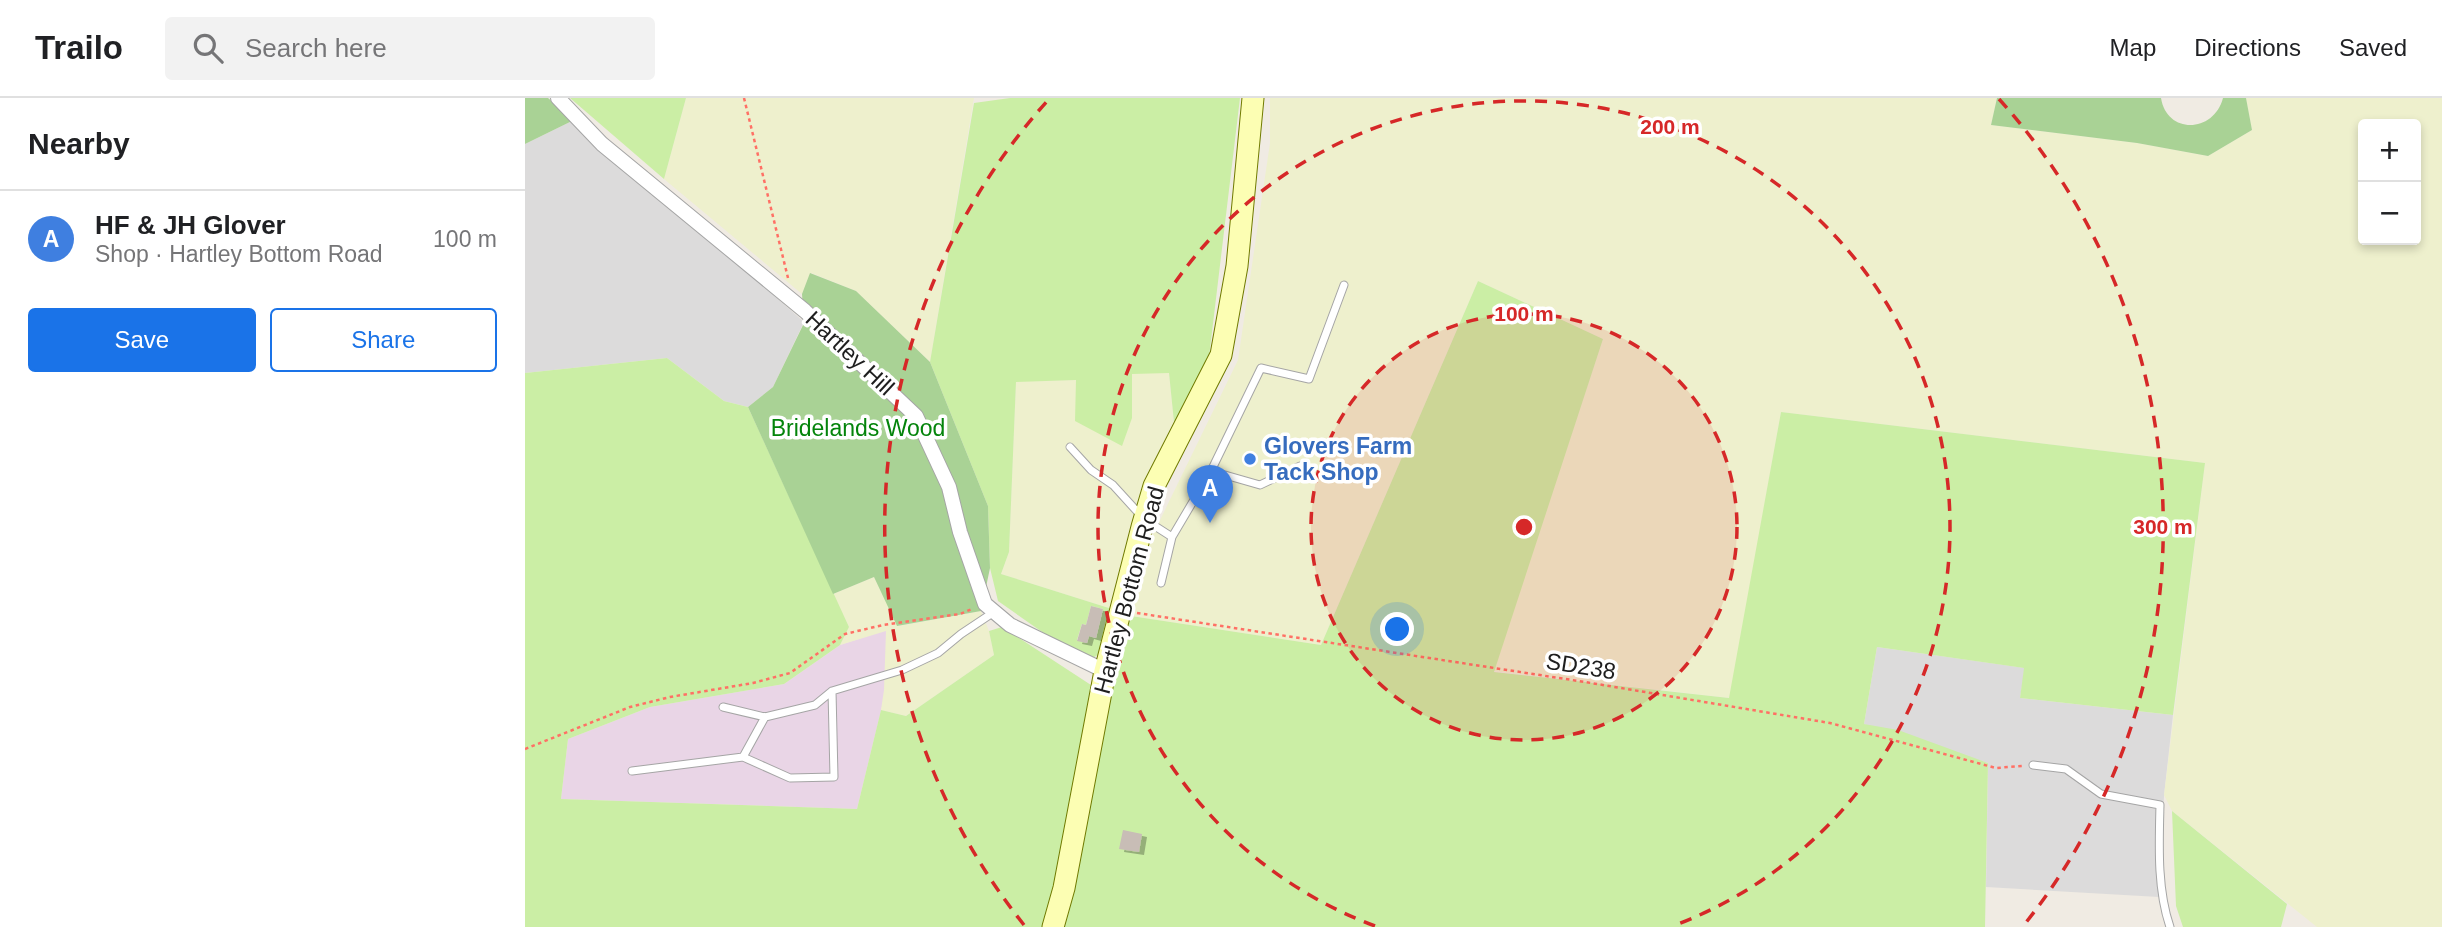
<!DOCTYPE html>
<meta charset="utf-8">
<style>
body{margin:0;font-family:Arial,sans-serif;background:#f2f2f2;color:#202124}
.controls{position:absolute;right:21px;top:21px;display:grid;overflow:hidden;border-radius:7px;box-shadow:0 4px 10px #0003}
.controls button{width:63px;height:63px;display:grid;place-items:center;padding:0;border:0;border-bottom:2px solid #e0e0e0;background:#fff;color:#202124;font:35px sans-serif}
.you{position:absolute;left:873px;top:532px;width:24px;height:24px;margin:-18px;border:5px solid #fff;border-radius:50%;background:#1a73e8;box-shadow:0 0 0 10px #1a73e833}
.badge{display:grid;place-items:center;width:46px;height:46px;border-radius:50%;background:#1a73e8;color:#fff;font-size:23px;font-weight:700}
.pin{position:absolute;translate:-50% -58px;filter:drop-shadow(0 2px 4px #0008)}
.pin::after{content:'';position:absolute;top:37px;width:24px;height:21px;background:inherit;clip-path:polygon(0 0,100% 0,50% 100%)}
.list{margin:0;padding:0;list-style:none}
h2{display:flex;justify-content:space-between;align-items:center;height:91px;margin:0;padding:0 28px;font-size:30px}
h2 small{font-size:23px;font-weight:400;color:#757577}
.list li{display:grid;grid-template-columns:46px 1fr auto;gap:21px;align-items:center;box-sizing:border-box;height:98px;padding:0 28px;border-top:2px solid #e0e0e0}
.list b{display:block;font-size:26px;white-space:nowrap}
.list p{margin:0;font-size:23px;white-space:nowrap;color:#757577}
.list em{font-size:23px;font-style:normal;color:#757577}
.actions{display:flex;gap:14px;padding:21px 28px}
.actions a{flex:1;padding:16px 0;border:2px solid #1a73e8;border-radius:7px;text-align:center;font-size:24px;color:#1a73e8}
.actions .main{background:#1a73e8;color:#fff}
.icon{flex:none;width:38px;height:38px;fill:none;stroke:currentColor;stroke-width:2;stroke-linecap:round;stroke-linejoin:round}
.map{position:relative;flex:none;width:1917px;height:829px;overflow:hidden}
header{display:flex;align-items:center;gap:42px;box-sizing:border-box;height:98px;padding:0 35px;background:#fff;border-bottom:2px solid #e0e0e0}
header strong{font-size:33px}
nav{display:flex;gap:38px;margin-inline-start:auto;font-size:24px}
.search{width:490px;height:63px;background:#f2f2f2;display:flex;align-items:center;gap:18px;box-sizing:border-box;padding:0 24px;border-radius:7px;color:#757577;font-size:26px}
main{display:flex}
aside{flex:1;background:#fff}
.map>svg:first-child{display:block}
</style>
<header>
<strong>Trailo</strong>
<div class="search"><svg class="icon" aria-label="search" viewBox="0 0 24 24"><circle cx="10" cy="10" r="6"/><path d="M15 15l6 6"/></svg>Search here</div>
<nav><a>Map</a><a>Directions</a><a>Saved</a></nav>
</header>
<main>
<aside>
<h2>Nearby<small></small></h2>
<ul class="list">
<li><span class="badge" style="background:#3f7fe0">A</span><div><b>HF &amp; JH Glover</b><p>Shop · Hartley Bottom Road</p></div><em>100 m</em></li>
</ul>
<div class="actions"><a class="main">Save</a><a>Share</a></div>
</aside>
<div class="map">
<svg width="1917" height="829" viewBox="0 0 1917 829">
<defs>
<filter id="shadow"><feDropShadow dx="5" dy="3" stdDeviation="0" flood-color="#0004"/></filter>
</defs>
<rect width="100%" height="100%" fill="#f0ebe3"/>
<path fill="#dcdbdb" d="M49,22L279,224L248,289L223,309L199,303L142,260L0,275V46Z
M1352,549L1500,570L1495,600L1648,617L1639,698L1634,799L1461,789L1463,665L1339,626Z"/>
<path fill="#e9d5e6" d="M361,532V592L332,711L36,701L43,641L125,609L259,586L315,547Z"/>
<path fill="#eef0cd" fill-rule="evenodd" d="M161,0H449L405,264L331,193L286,175L277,196L139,81Z
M745,0H1472L1466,27L1612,45L1683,58L1727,32L1721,0H1917V829H1792L1647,713L1639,697L1680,365L1256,314L1205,600L968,573L1078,241L953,183L796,547L606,518L618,457L713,262L745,45ZM1838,26H1891V142H1838Z
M607,275H644L650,334L587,511L476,476L484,454L491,283L551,282L607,320Z
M349,479L373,528L456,513L464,533L469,557L381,618L356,612L359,592L361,533L315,547L324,529L308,496Z"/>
<path fill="#cbeea5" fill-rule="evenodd" d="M45,0H161L139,81Z
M485,0H715L684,259L650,334L644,275L607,276V320L597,348L550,323L551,282L491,284L484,454L476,476L587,511L576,555L566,561L520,536L473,503L465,470L463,408L405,264L449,5ZM566,508L578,511L571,540L564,538L562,545L552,542L557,526L561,527Z
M953,183L1078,241L969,574L1204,600L1256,314L1680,365L1648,617L1495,600L1499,570L1352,549L1339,626L1373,632L1463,665L1460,829H536L566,658L606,518L796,547Z
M142,260L199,303L223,309L324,529L315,547L259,586L125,609L43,641L36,701L332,711L356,612L381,618L469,557L464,533L477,529L566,587L530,784L518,829H0V275Z
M1647,713L1762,806L1756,829H1658L1651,808Z"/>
<path fill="#a9d295" d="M0,0H23L49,22L0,46Z
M1472,0H1636C1642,37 1689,35 1698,0H1721L1727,32L1683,58L1612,45L1466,27Z
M285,175L331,193L405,264L463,408L465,470L456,513L372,528L349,479L308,496L223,309L248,289L279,225L277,196Z"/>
<path fill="#c8bdb6" filter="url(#shadow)" d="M566,508L578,511L571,540L564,538L562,545L552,543L557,526L561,527Z
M598,732L617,736L614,754L594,751Z"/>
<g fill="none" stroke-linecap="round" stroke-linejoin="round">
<defs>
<path id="lane" d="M545,349L566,372L588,387L619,421L647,439
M686,373L735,387L775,368
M636,485L647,439L686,373L736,270L784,281L819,187
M198,609L240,619L290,607L307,593L377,572L413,555L436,536L469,514
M240,619L218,659L265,680L309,679L307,593
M1508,667L1541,671L1576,696L1635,707C1634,747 1632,791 1645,829
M107,673L218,659"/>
<path id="street" d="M33,0L77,46L280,213L391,318L424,389L435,434L460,506L485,527L580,573"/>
<path id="secondary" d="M528,829L539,790L580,573L617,429L629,388L696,257L712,168L728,0"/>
</defs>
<use href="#lane" stroke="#a5a5a5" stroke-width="9"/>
<use href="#street" stroke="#a5a5a5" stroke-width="16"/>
<use href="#secondary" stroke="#707a00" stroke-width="23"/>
<path stroke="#ff7065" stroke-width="2.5" stroke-dasharray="3.5 3.5" stroke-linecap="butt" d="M219,0L263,180
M612,515L1060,584L1305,625L1471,670L1497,668
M0,651L105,609L145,599L228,585L265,575L320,536L358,527L435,516L447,511"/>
<use href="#lane" stroke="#fff" stroke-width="7"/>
<use href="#street" stroke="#fff" stroke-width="14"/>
<use href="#secondary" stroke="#fcfeb3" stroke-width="21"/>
</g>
<circle cx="999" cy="429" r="213" fill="#d62828" fill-opacity=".12"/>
<g fill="none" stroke="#d62828" stroke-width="3.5" stroke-dasharray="12 9">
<circle cx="999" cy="429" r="213"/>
<path d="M850 828A426 426 0 1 1 1148 828"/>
<path d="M499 827A639 639 0 0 1 524 1M1474 1A639 639 0 0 1 1499 827"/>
</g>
<circle fill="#3f7fe0" stroke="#fff" stroke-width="2.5" cx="725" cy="361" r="7"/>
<g text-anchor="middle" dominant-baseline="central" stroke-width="7" stroke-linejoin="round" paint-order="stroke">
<g font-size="23" fill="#1e1e1e" stroke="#fff">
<text transform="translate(325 255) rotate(43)">Hartley Hill</text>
<text transform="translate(604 492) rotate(-75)">Hartley Bottom Road</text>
<text transform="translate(1056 568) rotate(9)">SD238</text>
</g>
<g font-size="23" fill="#04840b" stroke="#fff">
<text x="333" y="330">Bridelands Wood</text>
</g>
<g font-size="23" font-weight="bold" fill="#366cbe" stroke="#fff" text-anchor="start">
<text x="739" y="348">Glovers Farm<tspan x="739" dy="26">Tack Shop</tspan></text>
</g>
</g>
<circle cx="999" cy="429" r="10" fill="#d62828" stroke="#fff" stroke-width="3.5"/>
<g font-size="21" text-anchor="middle" font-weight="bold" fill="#d62828" stroke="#fff" stroke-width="7" stroke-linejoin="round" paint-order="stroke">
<text x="1145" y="36">200 m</text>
<text x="999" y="223">100 m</text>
<text x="1638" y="436">300 m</text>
</g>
</svg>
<div class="controls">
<button>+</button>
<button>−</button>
</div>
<div class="you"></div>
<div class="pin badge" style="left:685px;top:425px;background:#3f7fe0">A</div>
</div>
</main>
